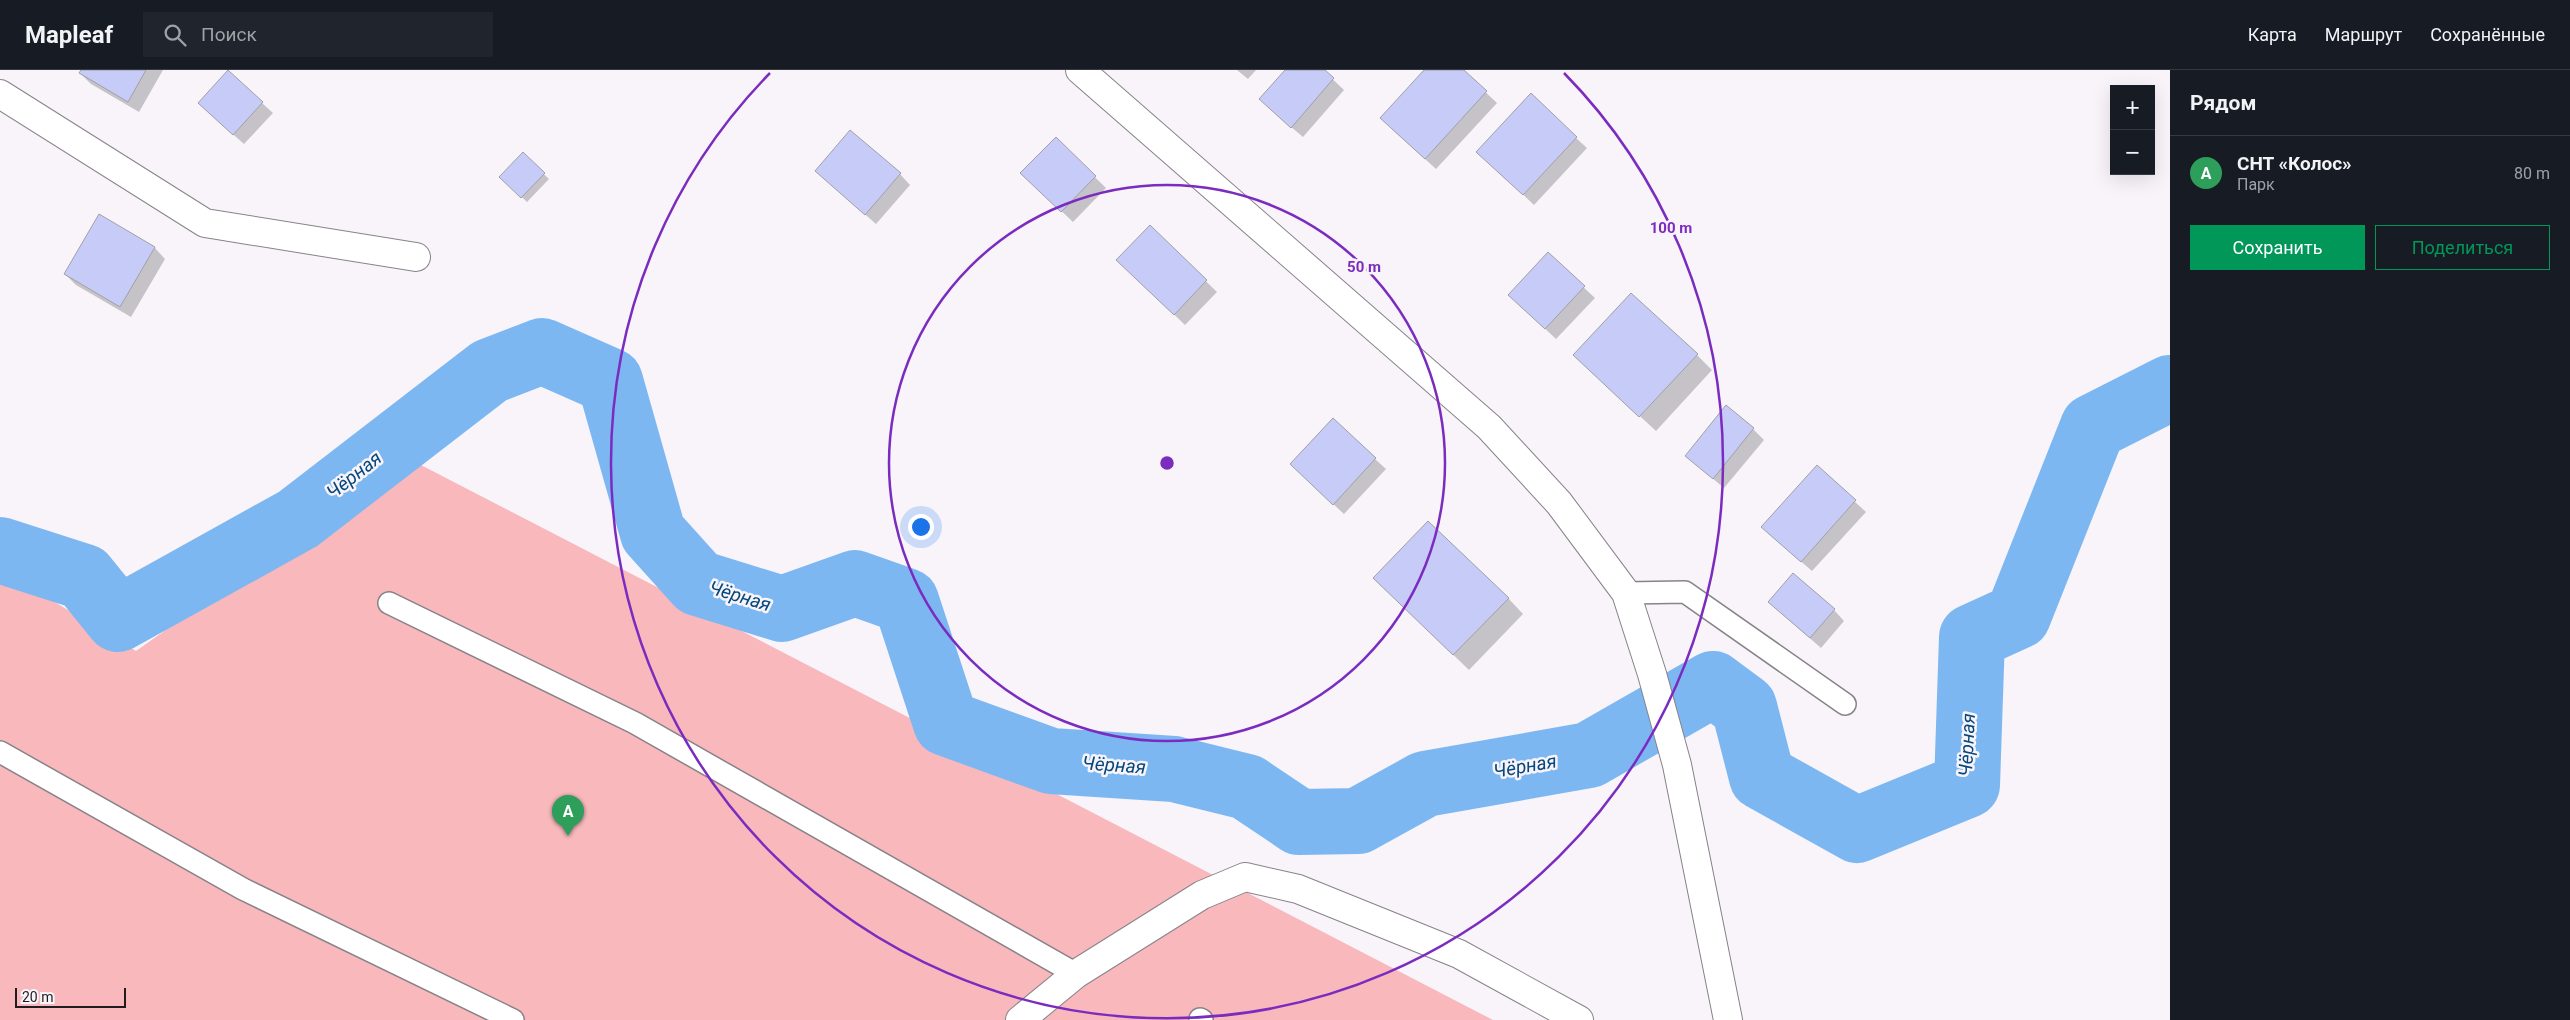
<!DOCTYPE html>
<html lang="ru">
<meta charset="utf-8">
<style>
body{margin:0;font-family:Roboto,sans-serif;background:#20242c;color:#f1f3f6}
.controls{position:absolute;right:15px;top:15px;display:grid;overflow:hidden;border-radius:0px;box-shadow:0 5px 20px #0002}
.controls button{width:45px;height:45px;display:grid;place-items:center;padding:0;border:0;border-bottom:1px solid #363941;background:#171b24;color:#f1f3f6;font:25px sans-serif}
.scale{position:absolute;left:15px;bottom:12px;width:111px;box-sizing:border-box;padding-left:5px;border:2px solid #1f1d1f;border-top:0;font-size:14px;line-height:18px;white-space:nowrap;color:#1f1d1f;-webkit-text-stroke:4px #f8f4fa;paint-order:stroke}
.you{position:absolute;left:920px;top:456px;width:18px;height:18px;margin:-12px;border:4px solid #fff;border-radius:50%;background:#1a73e8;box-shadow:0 0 0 8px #1a73e833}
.badge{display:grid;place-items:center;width:32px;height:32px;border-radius:50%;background:#009759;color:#fff;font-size:16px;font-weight:700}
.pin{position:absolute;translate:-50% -41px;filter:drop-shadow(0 1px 2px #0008)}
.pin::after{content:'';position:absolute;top:26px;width:18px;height:15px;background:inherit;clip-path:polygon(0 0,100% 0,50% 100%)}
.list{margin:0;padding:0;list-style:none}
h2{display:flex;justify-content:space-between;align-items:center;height:65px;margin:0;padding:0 20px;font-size:21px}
h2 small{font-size:16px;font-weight:400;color:#9ea1a6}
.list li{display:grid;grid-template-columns:32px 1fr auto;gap:15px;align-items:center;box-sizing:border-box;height:75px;padding:0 20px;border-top:1px solid #363941}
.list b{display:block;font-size:19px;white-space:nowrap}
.list p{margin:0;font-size:16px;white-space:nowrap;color:#9ea1a6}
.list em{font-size:16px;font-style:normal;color:#9ea1a6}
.actions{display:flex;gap:10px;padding:15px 20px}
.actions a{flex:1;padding:11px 0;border:1px solid #009759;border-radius:0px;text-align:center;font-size:18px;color:#009759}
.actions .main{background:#009759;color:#fff}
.icon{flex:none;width:28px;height:28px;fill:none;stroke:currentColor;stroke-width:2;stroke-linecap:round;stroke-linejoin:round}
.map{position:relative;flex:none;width:2170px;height:950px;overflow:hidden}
header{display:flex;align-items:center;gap:30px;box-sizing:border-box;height:70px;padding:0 25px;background:#171b24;border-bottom:1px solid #363941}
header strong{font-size:24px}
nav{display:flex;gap:28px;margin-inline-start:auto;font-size:18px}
.search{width:350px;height:45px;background:#20242c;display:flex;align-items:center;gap:12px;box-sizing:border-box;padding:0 18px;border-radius:0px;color:#9ea1a6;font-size:19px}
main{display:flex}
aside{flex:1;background:#171b24}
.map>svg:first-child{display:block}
</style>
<header>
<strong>Mapleaf</strong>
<div class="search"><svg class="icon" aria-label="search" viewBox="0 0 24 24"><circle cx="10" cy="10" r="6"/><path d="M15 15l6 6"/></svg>Поиск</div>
<nav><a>Карта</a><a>Маршрут</a><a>Сохранённые</a></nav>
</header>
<main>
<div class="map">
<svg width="2170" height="950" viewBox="0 0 2170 950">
<rect width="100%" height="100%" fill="#f8f4fa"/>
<path fill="#f8b8bc" d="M419,394L1493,950H0V499L136,581L339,438Z"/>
<path fill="#0003" d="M82,0H163L139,42L91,14L80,3Z
M1237,0H1256L1248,9Z
M1286,0H1323L1344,20L1303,67L1271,40Z
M1425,0H1462L1497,33L1436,99L1392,59Z
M262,33L273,43L244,74L210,44Z
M1576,68L1587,78L1534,135L1489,92Z
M1056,69L1106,118L1073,152L1033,114Z
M523,84L549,109L527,132L501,107Z
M900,104L910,115L876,154L827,111Z
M100,146L155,178L165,189L131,247L76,215L65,204Z
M1150,157L1217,222L1185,255L1129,201Z
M1548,184L1595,228L1556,269L1521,236Z
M1697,285L1712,300L1656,361L1591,301Z
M1753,359L1764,370L1724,418L1686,386Z
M1375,389L1386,399L1344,444L1302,405Z
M1817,397L1866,442L1812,501L1774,468Z
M1390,524L1508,528L1523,544L1469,600Z
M1834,540L1844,551L1821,578L1781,543Z"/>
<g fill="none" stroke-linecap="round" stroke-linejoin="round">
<path stroke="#7db7f2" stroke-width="66" d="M0,480L84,507L118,549L298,449L490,301L542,281L610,311L653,463L698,513L782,539L855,513L906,531L946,653L1051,691L1174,699L1247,717L1299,752L1358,751L1425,714L1589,685L1713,614L1744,637L1762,707L1857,760L1967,715L1972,567L2018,546L2093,357L2170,318"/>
</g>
<path fill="#c7cbf8" stroke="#9fa0a6" d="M81,0H146L128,32L79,3Z
M228,0L263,32L233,65L198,33Z
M1285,0H1325L1334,8L1291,58L1259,29Z
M1424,0H1464L1487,21L1425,89L1380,48Z
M1531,23L1577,67L1523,125L1476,82Z
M850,60L901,103L865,145L815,101Z
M1056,67L1096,106L1061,142L1020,103Z
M523,82L545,103L521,128L499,107Z
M99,144L155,177L120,237L64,204Z
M1150,155L1207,210L1174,245L1116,190Z
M1548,182L1585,216L1545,259L1508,225Z
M1631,223L1698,284L1639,347L1573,285Z
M1726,335L1754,358L1713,409L1685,386Z
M1333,348L1376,388L1333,435L1290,394Z
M1817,395L1856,430L1801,492L1761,457Z
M1428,451L1509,528L1453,585L1373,508Z
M1793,503L1835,539L1810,568L1768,532Z"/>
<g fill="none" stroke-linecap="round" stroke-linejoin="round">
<defs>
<path id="lane" d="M1626,523L1685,522L1845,634
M389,533L635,653L1076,904
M0,682L243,819L513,950
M1200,949L1202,950"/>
<path id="street" d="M1080,0L1489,357L1559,433L1626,523L1652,604L1677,695L1728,950
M0,24L205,153L416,187
M1020,950L1076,904L1202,825L1245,807L1298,819L1459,884L1579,950"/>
</defs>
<use href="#lane" stroke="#878389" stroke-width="24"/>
<use href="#street" stroke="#878389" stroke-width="30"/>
<use href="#lane" stroke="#fff" stroke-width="21"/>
<use href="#street" stroke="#fff" stroke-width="28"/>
</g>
<g fill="none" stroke="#7b2cbf" stroke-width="2.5">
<circle cx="1167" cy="393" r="278"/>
<path d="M1564 3A556 556 0 1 1 770 3"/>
</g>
<g text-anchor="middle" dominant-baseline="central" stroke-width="5" stroke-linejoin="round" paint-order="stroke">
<g font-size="19" font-style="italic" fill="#05487d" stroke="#f8f4fa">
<text transform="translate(354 405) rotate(-38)">Чёрная</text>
<text transform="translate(740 526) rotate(17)">Чёрная</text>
<text transform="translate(1967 675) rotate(-87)">Чёрная</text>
<text transform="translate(1114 695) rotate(4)">Чёрная</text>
<text transform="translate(1525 696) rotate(-10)">Чёрная</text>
</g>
</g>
<circle cx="1167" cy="393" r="8" fill="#7b2cbf" stroke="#f8f4fa" stroke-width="2.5"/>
<g font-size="15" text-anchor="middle" font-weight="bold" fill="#7b2cbf" stroke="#f8f4fa" stroke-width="5" stroke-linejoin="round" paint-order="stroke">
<text x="1671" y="163">100 m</text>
<text x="1364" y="202">50 m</text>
</g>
</svg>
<div class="controls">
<button>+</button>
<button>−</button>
</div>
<div class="scale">20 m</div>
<div class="you"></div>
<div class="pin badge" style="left:568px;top:766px;background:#2e9e5b">A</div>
</div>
<aside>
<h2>Рядом<small></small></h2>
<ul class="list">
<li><span class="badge" style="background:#2e9e5b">A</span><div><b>СНТ «Колос»</b><p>Парк</p></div><em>80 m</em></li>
</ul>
<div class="actions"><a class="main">Сохранить</a><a>Поделиться</a></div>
</aside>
</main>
